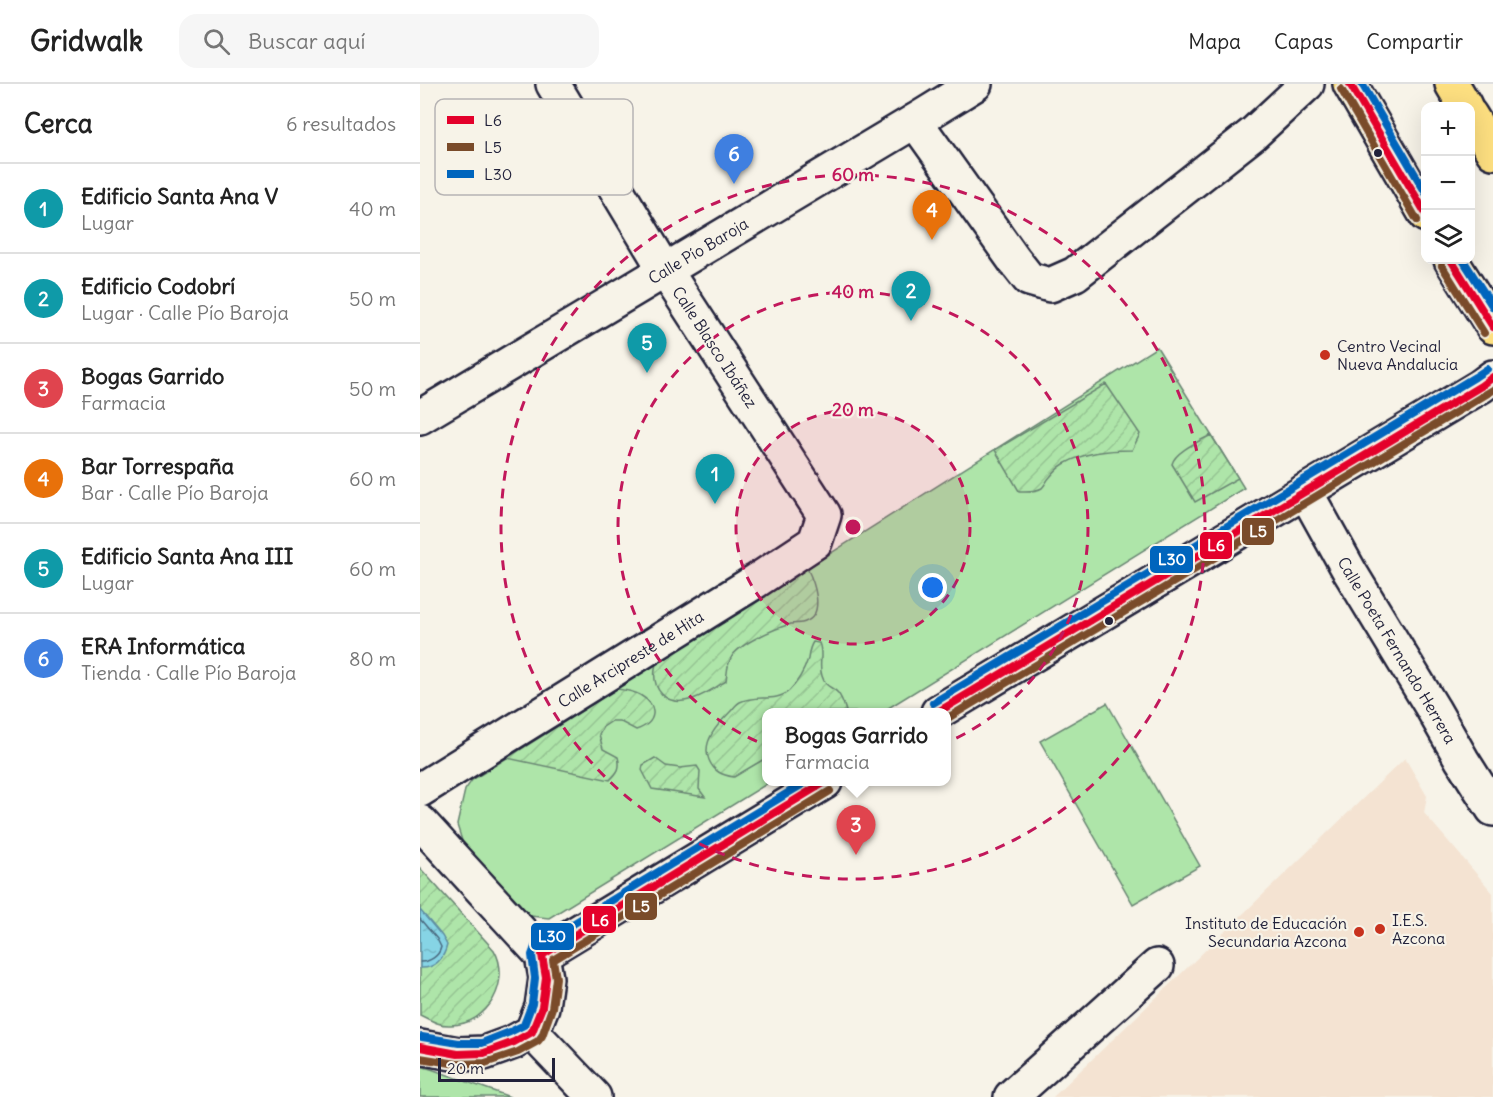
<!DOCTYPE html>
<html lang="es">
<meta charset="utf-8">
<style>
body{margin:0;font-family:Delius,sans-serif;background:#f6f6f6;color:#222}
.controls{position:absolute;right:18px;top:18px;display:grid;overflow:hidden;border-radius:12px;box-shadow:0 6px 24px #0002}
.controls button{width:54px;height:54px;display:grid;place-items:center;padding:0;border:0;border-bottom:2px solid #e0e0e0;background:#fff;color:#222;font:30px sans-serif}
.scale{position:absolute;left:18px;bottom:15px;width:117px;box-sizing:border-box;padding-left:6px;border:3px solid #22223b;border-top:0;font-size:16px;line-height:21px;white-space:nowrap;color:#22223b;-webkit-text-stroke:4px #f7f3e8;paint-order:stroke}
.you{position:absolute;left:513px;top:504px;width:21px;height:21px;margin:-15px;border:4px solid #fff;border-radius:50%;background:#1a73e8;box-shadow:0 0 0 9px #1a73e833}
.badge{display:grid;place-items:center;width:39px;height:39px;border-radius:50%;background:#b45309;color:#fff;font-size:20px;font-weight:700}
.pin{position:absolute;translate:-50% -50px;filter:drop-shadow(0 2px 3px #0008)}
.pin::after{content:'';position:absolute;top:32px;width:21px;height:18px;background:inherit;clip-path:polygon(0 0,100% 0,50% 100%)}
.popup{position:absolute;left:342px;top:624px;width:189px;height:78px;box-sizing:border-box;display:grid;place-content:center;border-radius:12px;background:#fff;filter:drop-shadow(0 2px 4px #0005);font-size:20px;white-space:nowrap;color:#767676}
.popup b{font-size:22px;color:#222}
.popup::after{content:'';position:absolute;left:50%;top:100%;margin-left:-12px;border:12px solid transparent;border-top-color:#fff}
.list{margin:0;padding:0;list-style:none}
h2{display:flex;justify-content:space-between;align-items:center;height:78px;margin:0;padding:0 24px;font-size:26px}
h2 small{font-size:20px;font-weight:400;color:#767676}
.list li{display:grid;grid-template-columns:39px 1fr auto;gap:18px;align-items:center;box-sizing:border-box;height:90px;padding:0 24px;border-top:2px solid #e0e0e0}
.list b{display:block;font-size:22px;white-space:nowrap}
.list p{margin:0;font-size:20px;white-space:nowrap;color:#767676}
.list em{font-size:20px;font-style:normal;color:#767676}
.icon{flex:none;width:33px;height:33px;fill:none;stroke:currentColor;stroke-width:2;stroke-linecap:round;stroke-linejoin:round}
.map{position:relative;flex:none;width:1073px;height:1013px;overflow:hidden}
header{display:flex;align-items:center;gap:36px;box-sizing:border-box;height:84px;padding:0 30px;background:#fff;border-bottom:2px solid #e0e0e0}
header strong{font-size:28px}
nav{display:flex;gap:33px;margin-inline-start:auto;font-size:21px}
.search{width:420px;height:54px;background:#f6f6f6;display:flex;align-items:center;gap:15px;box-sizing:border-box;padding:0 21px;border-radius:18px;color:#767676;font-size:22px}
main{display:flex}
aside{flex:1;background:#fff}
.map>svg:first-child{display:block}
</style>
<header>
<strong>Gridwalk</strong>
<div class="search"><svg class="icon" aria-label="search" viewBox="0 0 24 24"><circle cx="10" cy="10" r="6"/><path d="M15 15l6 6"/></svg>Buscar aquí</div>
<nav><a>Mapa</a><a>Capas</a><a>Compartir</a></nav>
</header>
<main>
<aside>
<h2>Cerca<small>6 resultados</small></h2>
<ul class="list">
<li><span class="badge" style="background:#0f9aa8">1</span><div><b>Edificio Santa Ana V</b><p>Lugar</p></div><em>40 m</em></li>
<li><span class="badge" style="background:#0f9aa8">2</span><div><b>Edificio Codobrí</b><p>Lugar · Calle Pío Baroja</p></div><em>50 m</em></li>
<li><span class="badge" style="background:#e0444e">3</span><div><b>Bogas Garrido</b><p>Farmacia</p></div><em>50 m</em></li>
<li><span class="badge" style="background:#e8710a">4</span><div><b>Bar Torrespaña</b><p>Bar · Calle Pío Baroja</p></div><em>60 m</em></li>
<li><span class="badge" style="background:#0f9aa8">5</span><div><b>Edificio Santa Ana III</b><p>Lugar</p></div><em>60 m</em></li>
<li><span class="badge" style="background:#3f7fe0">6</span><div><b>ERA Informática</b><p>Tienda · Calle Pío Baroja</p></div><em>80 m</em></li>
</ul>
</aside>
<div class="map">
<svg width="1073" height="1013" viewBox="0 0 1073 1013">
<defs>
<pattern id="garden-furrows" width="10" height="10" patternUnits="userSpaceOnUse" patternTransform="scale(1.5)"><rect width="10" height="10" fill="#aee5a9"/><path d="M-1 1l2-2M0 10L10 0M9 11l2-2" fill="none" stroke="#95c492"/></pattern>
<pattern id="water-ripples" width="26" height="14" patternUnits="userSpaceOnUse" patternTransform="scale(1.5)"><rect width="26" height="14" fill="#86d4e5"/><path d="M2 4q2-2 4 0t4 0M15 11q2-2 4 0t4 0" fill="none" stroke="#73b6c5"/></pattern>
</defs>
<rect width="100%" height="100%" fill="#f7f3e8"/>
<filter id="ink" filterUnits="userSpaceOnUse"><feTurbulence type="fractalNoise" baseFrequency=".0167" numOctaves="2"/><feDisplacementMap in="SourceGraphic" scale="12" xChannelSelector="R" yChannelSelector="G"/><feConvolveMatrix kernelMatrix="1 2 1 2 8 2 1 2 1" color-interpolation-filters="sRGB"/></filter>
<g filter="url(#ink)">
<path fill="#f4e3d2" d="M985,674L1007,712L1004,729L1073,809V1013H633Z"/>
<path fill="#aee5a9" stroke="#688472" stroke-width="1.5" d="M737,263L824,404L462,628H346V698H350L129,834L110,832L93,818L45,766L37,741L45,706L52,696Z
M687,619L780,782L713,820L620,657Z
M0,982L11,985L90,1013H0Z"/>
<path fill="url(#garden-furrows)" stroke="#688472" stroke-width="1.5" d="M686,300L720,350L712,366C688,366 665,368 644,380C639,383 634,388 630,393C627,396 625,401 622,404C615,408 606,407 599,407L575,366Z
M791,351L818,394L775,418L752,380C755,367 780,357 791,351Z
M387,484C394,498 406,530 385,538C381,540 375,539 371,540C356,544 318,560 311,574C307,581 307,590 306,597C295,604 285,611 273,615C245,624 230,605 236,579Z
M393,558L399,559C404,570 398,581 402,592C406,605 412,602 418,609C422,614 424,621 426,627L423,628H346V674L314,693C302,691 294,688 289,676C281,658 298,640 310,628C313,625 316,620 320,618C336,610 355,619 369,607C377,599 384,587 388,575C389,569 389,564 393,558Z
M196,605C204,606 213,607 220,611C239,622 237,639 216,646L199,637H192L183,643L179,650L183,665L198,673C201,684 198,688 190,696L87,674Z
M235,674L246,682L260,684L277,682L280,687L279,705L285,713L232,705L222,686L223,681Z
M0,784L74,866C92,897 68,941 31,941C20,942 10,936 0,931Z"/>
<path fill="url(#water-ripples)" stroke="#5e8da1" stroke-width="1.5" d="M0,826L22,852L27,861C24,875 14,885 0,884Z"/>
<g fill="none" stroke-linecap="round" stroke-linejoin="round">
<path stroke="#4a697f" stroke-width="1.5" d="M0,835L17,855L21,863C19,872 10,878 0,878"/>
<defs>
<g id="minor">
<path d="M495,37L594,176L609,195L630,201L655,190L833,50L887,0"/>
<path id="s1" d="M0,333L495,37L555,0"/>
<path id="s2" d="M885,407L930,488L1013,625L1042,676L1073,725"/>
<path d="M518,628L1061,302L1073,293"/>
<path id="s3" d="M0,706L336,497L395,458L404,431L245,186L133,0"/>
<path d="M0,738L122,871L126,894L122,923L112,948L94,958L64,969L38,970L0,963"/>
<path d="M122,871L135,862L405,698"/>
<path d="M112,948L174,1013"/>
<path d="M591,1013L737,882"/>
</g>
<path id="major" d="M930,0L1006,131
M1032,0L1045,22
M1050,31L1073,68
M1031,176L1073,243"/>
</defs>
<use href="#minor" stroke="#22223b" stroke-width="38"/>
<use href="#major" stroke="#22223b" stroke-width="38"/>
<use href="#minor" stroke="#f7f3e8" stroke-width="33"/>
<use href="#major" stroke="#fddf80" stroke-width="33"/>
<defs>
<path id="bus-1" d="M930,0L1006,130
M1031,176L1073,243
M518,628L1061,302L1073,293
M0,963L38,970L64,969L94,958L112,948L122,923L126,894L122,871L405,698"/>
<path id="bus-2" d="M921,5L997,136
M1022,182L1064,249
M526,635L1073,306
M0,974L37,980L65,979L98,968L118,957L122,952L132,924L136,894L133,876L410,707"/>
<path id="bus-3" d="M942,0L1006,109
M1043,176L1073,223
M513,619L1055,293L1067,285
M2,953L39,959H62L90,948L104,941L112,920L115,894L112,871L115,863L386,698"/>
</defs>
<use href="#bus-1" stroke="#f7f3e8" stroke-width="12"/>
<use href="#bus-2" stroke="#f7f3e8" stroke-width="12"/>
<use href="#bus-3" stroke="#f7f3e8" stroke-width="12"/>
<use href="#bus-1" stroke="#e4002b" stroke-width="8"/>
<use href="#bus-2" stroke="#7a4b2a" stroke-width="8"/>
<use href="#bus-3" stroke="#0065bd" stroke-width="8"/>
</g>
</g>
<circle cx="433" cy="443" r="117" fill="#c2185b" fill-opacity=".12"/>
<g fill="none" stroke="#c2185b" stroke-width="3" stroke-dasharray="10 8">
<circle cx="433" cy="443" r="117"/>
<circle cx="433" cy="443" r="235"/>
<circle cx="433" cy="443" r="352"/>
</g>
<g fill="#22223b" stroke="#f7f3e8" stroke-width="2">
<circle cx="958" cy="69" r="5"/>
<circle cx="689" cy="537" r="5"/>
</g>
<g fill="#c8321e" stroke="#f7f3e8" stroke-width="2">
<circle cx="905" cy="271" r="6"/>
<circle cx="960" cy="845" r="6"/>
<circle cx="939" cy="848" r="6"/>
</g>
<g text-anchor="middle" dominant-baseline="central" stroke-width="4.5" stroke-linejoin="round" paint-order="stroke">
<g font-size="16" fill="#22223b" stroke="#f7f3e8">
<text stroke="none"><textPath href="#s1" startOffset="324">Calle Pío Baroja</textPath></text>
<text transform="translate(295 263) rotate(57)">Calle Blasco Ibáñez</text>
<text stroke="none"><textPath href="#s2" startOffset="184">Calle Poeta Fernando Herrera</textPath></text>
<text stroke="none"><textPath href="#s3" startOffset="248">Calle Arcipreste de Hita</textPath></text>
</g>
<g font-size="16" fill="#22223b" stroke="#f7f3e8" text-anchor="start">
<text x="917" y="262">Centro Vecinal<tspan x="917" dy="18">Nueva Andalucia</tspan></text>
<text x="972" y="836">I.E.S.<tspan x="972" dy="18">Azcona</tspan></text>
<text x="927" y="839" text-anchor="end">Instituto de Educación<tspan x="927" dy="18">Secundaria Azcona</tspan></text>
</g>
</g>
<rect x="15" y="15" width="198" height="96" rx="9" fill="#f7f3e8" stroke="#b7b4b4" stroke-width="1.5"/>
<rect x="27" y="32" width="27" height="8" fill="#e4002b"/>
<rect x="27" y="59" width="27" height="8" fill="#7a4b2a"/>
<rect x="27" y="86" width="27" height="8" fill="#0065bd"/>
<g font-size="16" fill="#22223b">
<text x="64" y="42">L6</text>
<text x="64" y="69">L5</text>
<text x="64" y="96">L30</text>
</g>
<circle cx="433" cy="443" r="9" fill="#c2185b" stroke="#f7f3e8" stroke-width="3"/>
<g font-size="18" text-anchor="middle" font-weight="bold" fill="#c2185b" stroke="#f7f3e8" stroke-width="4.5" stroke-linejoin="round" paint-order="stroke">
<text x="433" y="97">60 m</text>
<text x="433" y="214">40 m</text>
<text x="433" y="332">20 m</text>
</g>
<g stroke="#f7f3e8" stroke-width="2">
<rect x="821" y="433" width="34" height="29" rx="6" fill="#7a4b2a"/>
<rect x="779" y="447" width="34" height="29" rx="6" fill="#e4002b"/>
<rect x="729" y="461" width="45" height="29" rx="6" fill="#0065bd"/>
<rect x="204" y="808" width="34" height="29" rx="6" fill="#7a4b2a"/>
<rect x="162" y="821" width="35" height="29" rx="6" fill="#e4002b"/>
<rect x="110" y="838" width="45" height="29" rx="6" fill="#0065bd"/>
</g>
<g font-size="16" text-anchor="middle" font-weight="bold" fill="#fff">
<text x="838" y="453">L5</text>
<text x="796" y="467">L6</text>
<text x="752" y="481">L30</text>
<text x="221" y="828">L5</text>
<text x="180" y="842">L6</text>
<text x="132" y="858">L30</text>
</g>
</svg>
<div class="controls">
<button>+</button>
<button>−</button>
<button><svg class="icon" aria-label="layers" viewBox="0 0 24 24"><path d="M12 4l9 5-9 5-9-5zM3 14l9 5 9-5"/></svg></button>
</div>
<div class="scale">20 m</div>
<div class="you"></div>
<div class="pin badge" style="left:295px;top:420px;background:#0f9aa8">1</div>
<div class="pin badge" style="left:491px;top:237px;background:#0f9aa8">2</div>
<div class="pin badge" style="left:436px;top:771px;background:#e0444e">3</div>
<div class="popup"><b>Bogas Garrido</b>Farmacia</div>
<div class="pin badge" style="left:512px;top:156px;background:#e8710a">4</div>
<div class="pin badge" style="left:227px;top:289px;background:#0f9aa8">5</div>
<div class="pin badge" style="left:314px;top:100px;background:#3f7fe0">6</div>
</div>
</main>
